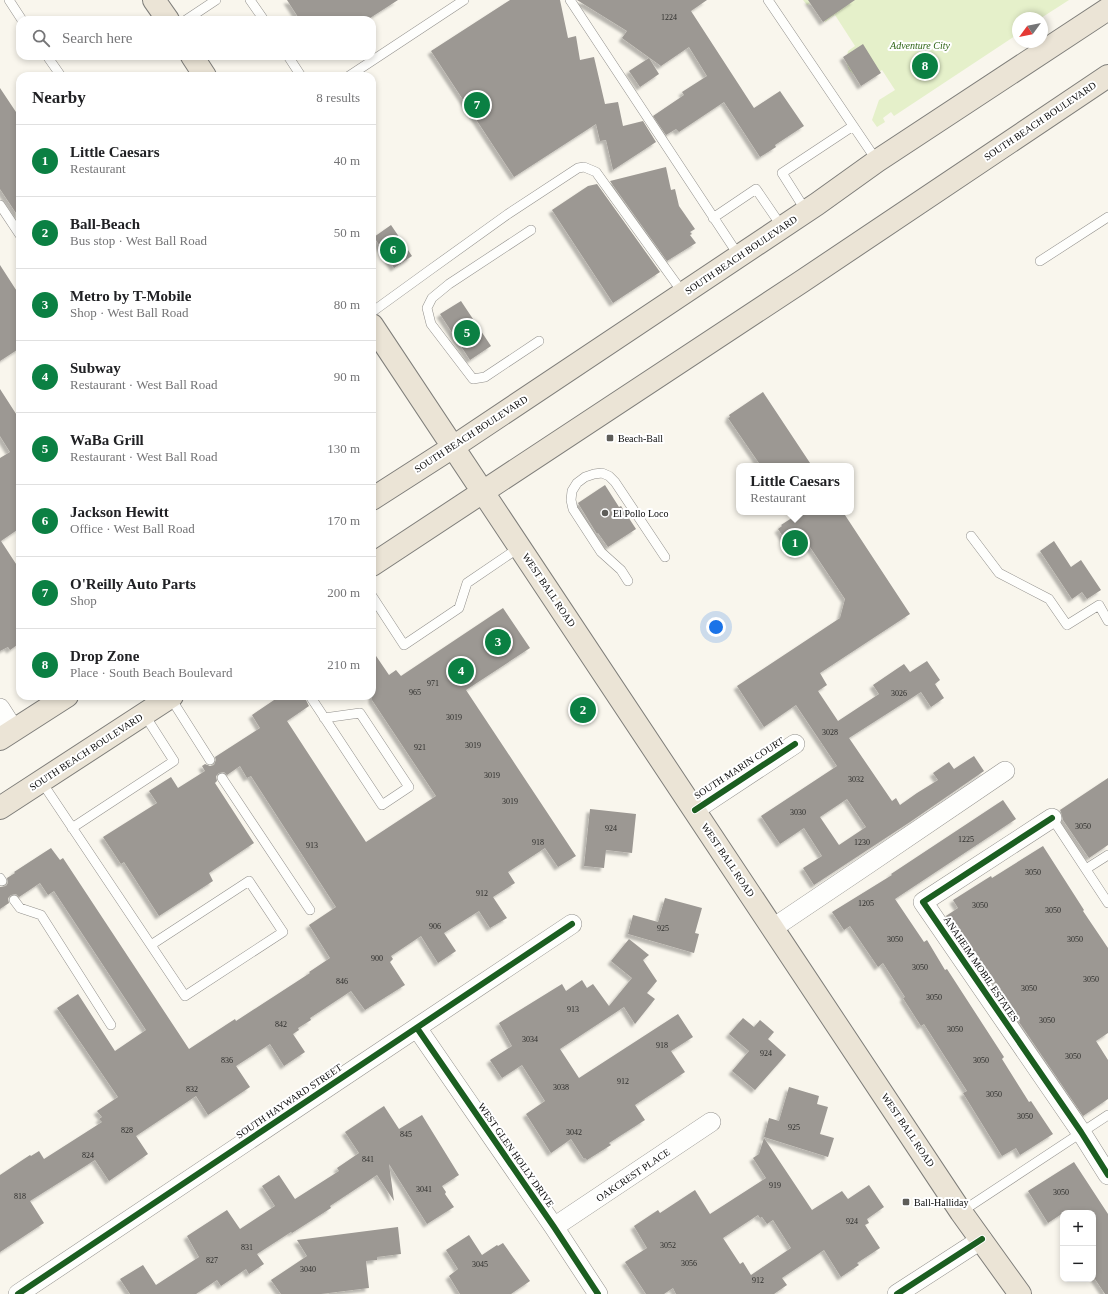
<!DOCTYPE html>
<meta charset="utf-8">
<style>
body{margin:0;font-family:"Times New Roman",serif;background:#f2f2f2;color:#202124}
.controls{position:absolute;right:12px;bottom:12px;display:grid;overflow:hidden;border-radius:8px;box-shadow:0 2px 6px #0003}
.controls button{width:36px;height:36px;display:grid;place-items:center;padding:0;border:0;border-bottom:1px solid #e0e0e0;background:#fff;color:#202124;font:20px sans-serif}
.compass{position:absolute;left:1012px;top:12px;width:36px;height:36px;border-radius:50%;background:#fff;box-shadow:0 2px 6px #0003;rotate:237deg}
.you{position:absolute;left:716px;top:627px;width:14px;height:14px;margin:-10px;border:3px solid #fff;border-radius:50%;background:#1a73e8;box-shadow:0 0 0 6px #1a73e833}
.badge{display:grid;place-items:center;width:26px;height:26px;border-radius:50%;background:#0b8043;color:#fff;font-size:13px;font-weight:700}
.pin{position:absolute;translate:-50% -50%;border:2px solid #fff;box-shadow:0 1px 4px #0006}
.popup{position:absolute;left:736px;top:463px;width:118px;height:52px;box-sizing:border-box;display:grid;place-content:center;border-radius:8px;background:#fff;filter:drop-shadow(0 1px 3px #0005);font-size:13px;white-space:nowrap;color:#757577}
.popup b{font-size:15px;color:#202124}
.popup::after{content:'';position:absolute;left:50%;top:100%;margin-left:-8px;border:8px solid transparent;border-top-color:#fff}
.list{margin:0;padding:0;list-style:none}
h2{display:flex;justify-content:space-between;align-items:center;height:52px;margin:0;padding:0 16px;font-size:17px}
h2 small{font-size:13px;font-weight:400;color:#757577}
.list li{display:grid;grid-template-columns:26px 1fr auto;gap:12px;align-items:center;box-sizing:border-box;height:72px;padding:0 16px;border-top:1px solid #e0e0e0}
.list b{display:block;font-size:15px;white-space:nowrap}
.list p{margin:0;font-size:13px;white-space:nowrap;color:#757577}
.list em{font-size:13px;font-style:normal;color:#757577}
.icon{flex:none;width:22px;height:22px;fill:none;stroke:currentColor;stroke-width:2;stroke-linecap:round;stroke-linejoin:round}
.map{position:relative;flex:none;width:1108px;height:1294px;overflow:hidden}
.search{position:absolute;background:#fff;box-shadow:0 2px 6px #0003;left:16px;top:16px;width:360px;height:44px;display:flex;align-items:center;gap:10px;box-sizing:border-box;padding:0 14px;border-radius:12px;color:#757577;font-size:15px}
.panel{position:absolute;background:#fff;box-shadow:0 2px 6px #0003;left:16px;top:72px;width:360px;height:628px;border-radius:12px}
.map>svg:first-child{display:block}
</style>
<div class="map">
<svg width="1108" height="1294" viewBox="0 0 1108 1294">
<defs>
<filter id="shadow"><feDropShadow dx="-3.5" dy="3.5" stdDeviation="1" flood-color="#0004"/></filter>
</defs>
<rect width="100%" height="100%" fill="#f9f6ed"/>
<path fill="#e5f0ca" d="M803,0H1069L1041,18H1018V34L894,116L891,112L883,118L885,122L877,127L872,120L879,100L895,90L882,70L869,78H858L849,70L846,61L848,51L855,46L835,15L825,22L812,2L807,5Z"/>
<path fill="#9c9893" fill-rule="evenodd" filter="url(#shadow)" d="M287,0H398L367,20H300Z
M510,0H560L568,38L576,36L580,60L594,57L605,104L618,102L623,126L643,121L656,142L613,170L606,140L600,141L596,124L514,177L431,51Z
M577,0H707L691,11L754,108L780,91L804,126L775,145L776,147L760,157L724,102L679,132L676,129L666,135L653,116L684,95L682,92L707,76L689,47L661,66L622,38L627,31Z
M808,0H855L823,22Z
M863,44L881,73L861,86L843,57Z
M649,58L659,74L640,87L629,71Z
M0,88L20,118V219L0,189Z
M666,167L671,190L675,189L679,206L695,229L690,232L692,234L690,235L696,243L667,261L610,181Z
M597,184L660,272L613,303L552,210L588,186Z
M391,225L412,256L394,268L374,237Z
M0,265L20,296V348L0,361Z
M461,301L491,346L470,360L440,314Z
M0,389L20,420V528L1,541L20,570V643L10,650L8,647L0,651V458L10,452L0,436Z
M763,392L812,466H761L728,418L730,417L729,415Z
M605,485L619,507L621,506L636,529L608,547L598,533L597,534L578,503Z
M801,512H843L910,614L820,673L827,685L818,691L838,721L879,694L873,685L904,664L910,672L927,661L940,680L935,684L944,698L931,707L921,692L849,738L892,801L896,798L900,805L917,793L938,780L933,773L949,762L954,769L974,756L984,771L910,822L814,885L803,868L822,856L804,828L780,844L761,816L837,766L796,705L764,727L737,686L840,618L845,599L808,544L794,554L778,529L782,526L781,525ZM847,799L866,827L839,845L820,817Z
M1054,541L1071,567L1081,560L1101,590L1087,599L1082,592L1072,599L1040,551Z
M503,608L530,648L466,690L576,856L558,867L545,848L508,872L515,883L493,897L507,918L490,928L479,911L444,933L456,951L438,963L421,936L391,956L393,959L390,962L405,985L365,1010L351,991L310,1018L311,1020L298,1028L299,1030L293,1034L305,1052L284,1066L270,1044L236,1066L250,1087L208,1115L196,1096L136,1136L148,1154L109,1181L95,1160L30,1201L44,1223L0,1252V1175L30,1155L31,1156L39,1151L44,1159L102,1122L99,1119L102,1117L97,1111L118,1097L57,1008L78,994L115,1051L146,1030L54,891L48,895L40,883L19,897L16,894L11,895L8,898L9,903L0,909V887L6,886L8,883L7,878L15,873L14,872L51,848L60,860L63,858L189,1049L235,1019L236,1021L310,973L309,972L330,958L309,925L336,907L251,776L247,778L240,766L227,775L224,772L219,773L216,776L217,781L215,783L254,843L209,873L213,881L159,916L124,862L121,864L103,837L157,803L149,791L171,777L178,788L205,771L202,766L205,764L210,766L214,765L216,760L215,757L260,728L252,715L280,696H304L309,706L287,721L366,842L436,796L372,700V650L389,675L396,670L401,676Z
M1108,778V845L1089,858L1063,820L1061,812L1060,810Z
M1003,800L1016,819L895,899L924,942L927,940L945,970L947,969L1004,1057L1002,1059L1029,1102L1031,1101L1053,1134L1020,1155L1016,1148L1002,1156L963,1093L967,1091L924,1024L921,1026L903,998L905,997L883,963L878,967L850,926L844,930L832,912L892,875L891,874Z
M590,809L636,814L632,853L606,850L604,868L584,866Z
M1043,846L1084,910L1083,911L1108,948V1033L1096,1041L1108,1060V1099L1083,1116L1019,1022H1020L995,982L961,932L958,934L946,916L958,908L953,900L991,876L992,878Z
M665,898L702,908L695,933L699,934L694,953L628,934L633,915L658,922Z
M629,939L649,955L643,960L657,981L647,993L655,999L635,1024L624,1007L560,1049L579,1078L678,1014L693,1037L671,1051L685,1072L635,1105L645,1120L609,1143L611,1145L587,1160L585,1158L584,1159L571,1139L551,1153L526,1114L545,1101L522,1065L502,1078L490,1060L512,1046L499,1023L562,984L566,991L582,980L587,988L593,984L609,1006L632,978L611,961Z
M743,1018L754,1027L760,1020L774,1032L768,1039L786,1055L755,1090L732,1071L749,1051L729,1034Z
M789,1087L819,1096L817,1104L828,1107L820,1134L834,1138L828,1157L764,1137L769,1118L779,1121Z
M384,1106L399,1129L422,1115L459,1175L442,1186L446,1192L445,1194L454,1207L427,1224L389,1164L394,1201L377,1175L330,1206L331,1208L292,1233L291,1232L257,1254L264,1264L249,1274L246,1269L221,1286L217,1280L196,1294H130L120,1279L143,1265L156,1285L199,1257L187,1236L227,1210L240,1229L275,1206L262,1186L279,1175L295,1199L339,1171L337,1168L359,1153L345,1132Z
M764,1138L812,1210L842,1191L848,1199L869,1185L884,1207L867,1219L869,1223L865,1225L880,1248L857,1263L859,1265L841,1277L824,1250L782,1278L787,1285L774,1294H676L673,1288L664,1294H646L625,1262L647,1248L634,1226L658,1210L660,1213L695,1190L710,1214L766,1178L753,1158L759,1154ZM758,1215L760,1218L762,1217L767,1224L773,1220L791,1248L751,1275L743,1262L740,1264L723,1238Z
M1074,1162L1108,1214V1294H1105L1093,1276V1213H1063L1048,1223L1028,1191Z
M398,1227L401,1254L377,1257V1260L366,1261L369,1288L321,1294H281L271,1280L307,1256L297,1240Z
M469,1235L482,1255L497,1245L498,1246L503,1243L530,1281L511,1294H460L449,1276L458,1269L446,1250Z"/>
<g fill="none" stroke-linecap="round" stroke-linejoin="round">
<defs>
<path id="lane" d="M9,0L22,20
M250,0L264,20
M570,0L739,256
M768,0L877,161
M186,20L216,0
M47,56L61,76
M288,56L301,76
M349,76L464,0
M0,205L20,235
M806,211L782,173L853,126
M713,218L756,189L782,227
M531,230L449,284L432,298L427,308L431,324L473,379L485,377L539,341
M1040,261L1108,217
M372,312L430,270L508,214L578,168L584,167L596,172L683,293
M971,536L999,573L1049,599L1067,625L1099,605L1108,621
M628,581L621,570L601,552L573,509L571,500L572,491L577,483L585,477L594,474L602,473L609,476L615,482L665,557
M372,596L404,645L459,608L467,583L520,547
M310,696L382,805L409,787L360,713L324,718
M170,697L210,760
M222,778L310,910
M41,781L185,996L283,932L249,881L151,945
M1052,818L1108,903
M72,828L174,761L144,714
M1086,869L1108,855
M0,878L2,881
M14,900L20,908L41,915L111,1025
M961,1212L1108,1115"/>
<path id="street" d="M0,708L14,730
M695,810L795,744
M1052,818L923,902L1081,1132L1108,1175
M773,928L868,864L1005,771
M417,1028L554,1227L598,1294
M554,1227L711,1122
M18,1294L572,924
M897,1294L982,1239"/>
<path id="primary" d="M154,0L168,20
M192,56L205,76
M372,325L961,1212L1020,1294
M372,499L453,447L817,204L877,161L1108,9
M372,565L801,282L1108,76
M0,739L67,696
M0,808L172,696"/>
</defs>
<use href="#lane" stroke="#92908c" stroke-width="10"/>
<use href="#street" stroke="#92908c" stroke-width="20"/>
<use href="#primary" stroke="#7f7e7a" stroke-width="24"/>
<use href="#lane" stroke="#fefefc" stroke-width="9"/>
<use href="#street" stroke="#fefefc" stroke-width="19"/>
<use href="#primary" stroke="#ebe4d6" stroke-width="22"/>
<defs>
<path id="cycleway" d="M695,810L795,744
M1052,818L923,902L1081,1132L1108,1175
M417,1028L554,1227L598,1294
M18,1294L572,924
M897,1294L982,1239"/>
</defs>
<use href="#cycleway" stroke="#fff" stroke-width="8"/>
<use href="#cycleway" stroke="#1b5e20" stroke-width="6"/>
</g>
<g fill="#5e5d59" stroke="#fff" stroke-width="1.5">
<rect x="606" y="434" width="8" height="8" rx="2"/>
<circle cx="605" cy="513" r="4"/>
<rect x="902" y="1198" width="8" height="8" rx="2"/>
</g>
<g text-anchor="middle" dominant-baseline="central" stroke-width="4" stroke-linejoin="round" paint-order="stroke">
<g font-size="8" fill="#2e2e2c">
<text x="669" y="17">1224</text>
<text x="433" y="683">971</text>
<text x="415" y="692">965</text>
<text x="899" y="693">3026</text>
<text x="454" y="717">3019</text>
<text x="830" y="732">3028</text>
<text x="473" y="745">3019</text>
<text x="420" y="747">921</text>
<text x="492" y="775">3019</text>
<text x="856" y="779">3032</text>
<text x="510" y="801">3019</text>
<text x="798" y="812">3030</text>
<text x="1083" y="826">3050</text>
<text x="611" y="828">924</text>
<text x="966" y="839">1225</text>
<text x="538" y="842">918</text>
<text x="862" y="842">1230</text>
<text x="312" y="845">913</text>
<text x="1033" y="872">3050</text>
<text x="482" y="893">912</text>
<text x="866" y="903">1205</text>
<text x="980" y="905">3050</text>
<text x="1053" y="910">3050</text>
<text x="435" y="926">906</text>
<text x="663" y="928">925</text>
<text x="895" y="939">3050</text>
<text x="1075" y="939">3050</text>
<text x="377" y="958">900</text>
<text x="920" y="967">3050</text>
<text x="1091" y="979">3050</text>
<text x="342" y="981">846</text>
<text x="1029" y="988">3050</text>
<text x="934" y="997">3050</text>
<text x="573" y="1009">913</text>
<text x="1047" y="1020">3050</text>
<text x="281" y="1024">842</text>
<text x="955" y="1029">3050</text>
<text x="530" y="1039">3034</text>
<text x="662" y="1045">918</text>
<text x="766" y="1053">924</text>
<text x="1073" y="1056">3050</text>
<text x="227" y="1060">836</text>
<text x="981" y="1060">3050</text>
<text x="623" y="1081">912</text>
<text x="561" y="1087">3038</text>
<text x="192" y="1089">832</text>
<text x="994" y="1094">3050</text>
<text x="1025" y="1116">3050</text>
<text x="794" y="1127">925</text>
<text x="127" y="1130">828</text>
<text x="574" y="1132">3042</text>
<text x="406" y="1134">845</text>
<text x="88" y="1155">824</text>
<text x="368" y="1159">841</text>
<text x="775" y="1185">919</text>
<text x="424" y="1189">3041</text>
<text x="1061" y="1192">3050</text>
<text x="20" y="1196">818</text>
<text x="852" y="1221">924</text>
<text x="668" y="1245">3052</text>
<text x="247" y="1247">831</text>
<text x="212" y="1260">827</text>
<text x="689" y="1263">3056</text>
<text x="480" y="1264">3045</text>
<text x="308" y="1269">3040</text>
<text x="758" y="1280">912</text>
</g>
<g font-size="10" font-style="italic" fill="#306517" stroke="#fff">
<text x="920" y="45">Adventure City</text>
</g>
<g font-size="10" fill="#0a0a0a" stroke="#fff">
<text transform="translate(1040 121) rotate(-34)">SOUTH BEACH BOULEVARD</text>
<text transform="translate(741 255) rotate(-34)">SOUTH BEACH BOULEVARD</text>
<text transform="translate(471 434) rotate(-33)">SOUTH BEACH BOULEVARD</text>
<text transform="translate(549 590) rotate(56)">WEST BALL ROAD</text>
<text transform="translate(86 752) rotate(-33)">SOUTH BEACH BOULEVARD</text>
<text transform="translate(739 768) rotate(-33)">SOUTH MARIN COURT</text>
<text transform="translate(728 860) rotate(56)">WEST BALL ROAD</text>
<text transform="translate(981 969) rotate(56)">ANAHEIM MOBIL ESTATES</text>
<text transform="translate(289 1101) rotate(-34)">SOUTH HAYWARD STREET</text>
<text transform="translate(908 1130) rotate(56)">WEST BALL ROAD</text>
<text transform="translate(516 1155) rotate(55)">WEST GLEN HOLLY DRIVE</text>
<text transform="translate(633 1175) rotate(-34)">OAKCREST PLACE</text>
</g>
<g font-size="10" fill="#0a0a0a" stroke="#fff" text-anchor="start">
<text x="618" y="438">Beach-Ball</text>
<text x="613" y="513">El Pollo Loco</text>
<text x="914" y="1202">Ball-Halliday</text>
</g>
</g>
</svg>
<div class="controls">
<button>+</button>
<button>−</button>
</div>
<svg class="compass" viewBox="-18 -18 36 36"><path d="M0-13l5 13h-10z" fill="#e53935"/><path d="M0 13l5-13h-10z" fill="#757577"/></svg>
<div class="you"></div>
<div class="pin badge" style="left:795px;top:543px">1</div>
<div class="popup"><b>Little Caesars</b>Restaurant</div>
<div class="pin badge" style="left:583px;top:710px">2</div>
<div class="pin badge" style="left:498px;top:642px">3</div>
<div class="pin badge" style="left:461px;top:671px">4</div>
<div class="pin badge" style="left:467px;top:333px">5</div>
<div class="pin badge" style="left:393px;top:250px">6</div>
<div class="pin badge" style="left:477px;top:105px">7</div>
<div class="pin badge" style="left:925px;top:66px">8</div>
<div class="search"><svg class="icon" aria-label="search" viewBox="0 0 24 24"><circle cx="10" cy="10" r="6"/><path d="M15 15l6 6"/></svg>Search here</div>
<section class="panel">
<h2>Nearby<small>8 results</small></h2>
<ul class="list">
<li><span class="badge">1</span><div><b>Little Caesars</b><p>Restaurant</p></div><em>40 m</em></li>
<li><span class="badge">2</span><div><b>Ball-Beach</b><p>Bus stop · West Ball Road</p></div><em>50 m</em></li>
<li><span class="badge">3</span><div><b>Metro by T-Mobile</b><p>Shop · West Ball Road</p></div><em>80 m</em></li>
<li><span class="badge">4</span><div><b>Subway</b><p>Restaurant · West Ball Road</p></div><em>90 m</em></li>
<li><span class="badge">5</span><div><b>WaBa Grill</b><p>Restaurant · West Ball Road</p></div><em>130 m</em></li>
<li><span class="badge">6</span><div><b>Jackson Hewitt</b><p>Office · West Ball Road</p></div><em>170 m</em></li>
<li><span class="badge">7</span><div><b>O'Reilly Auto Parts</b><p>Shop</p></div><em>200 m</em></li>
<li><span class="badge">8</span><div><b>Drop Zone</b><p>Place · South Beach Boulevard</p></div><em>210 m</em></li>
</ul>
</section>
</div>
